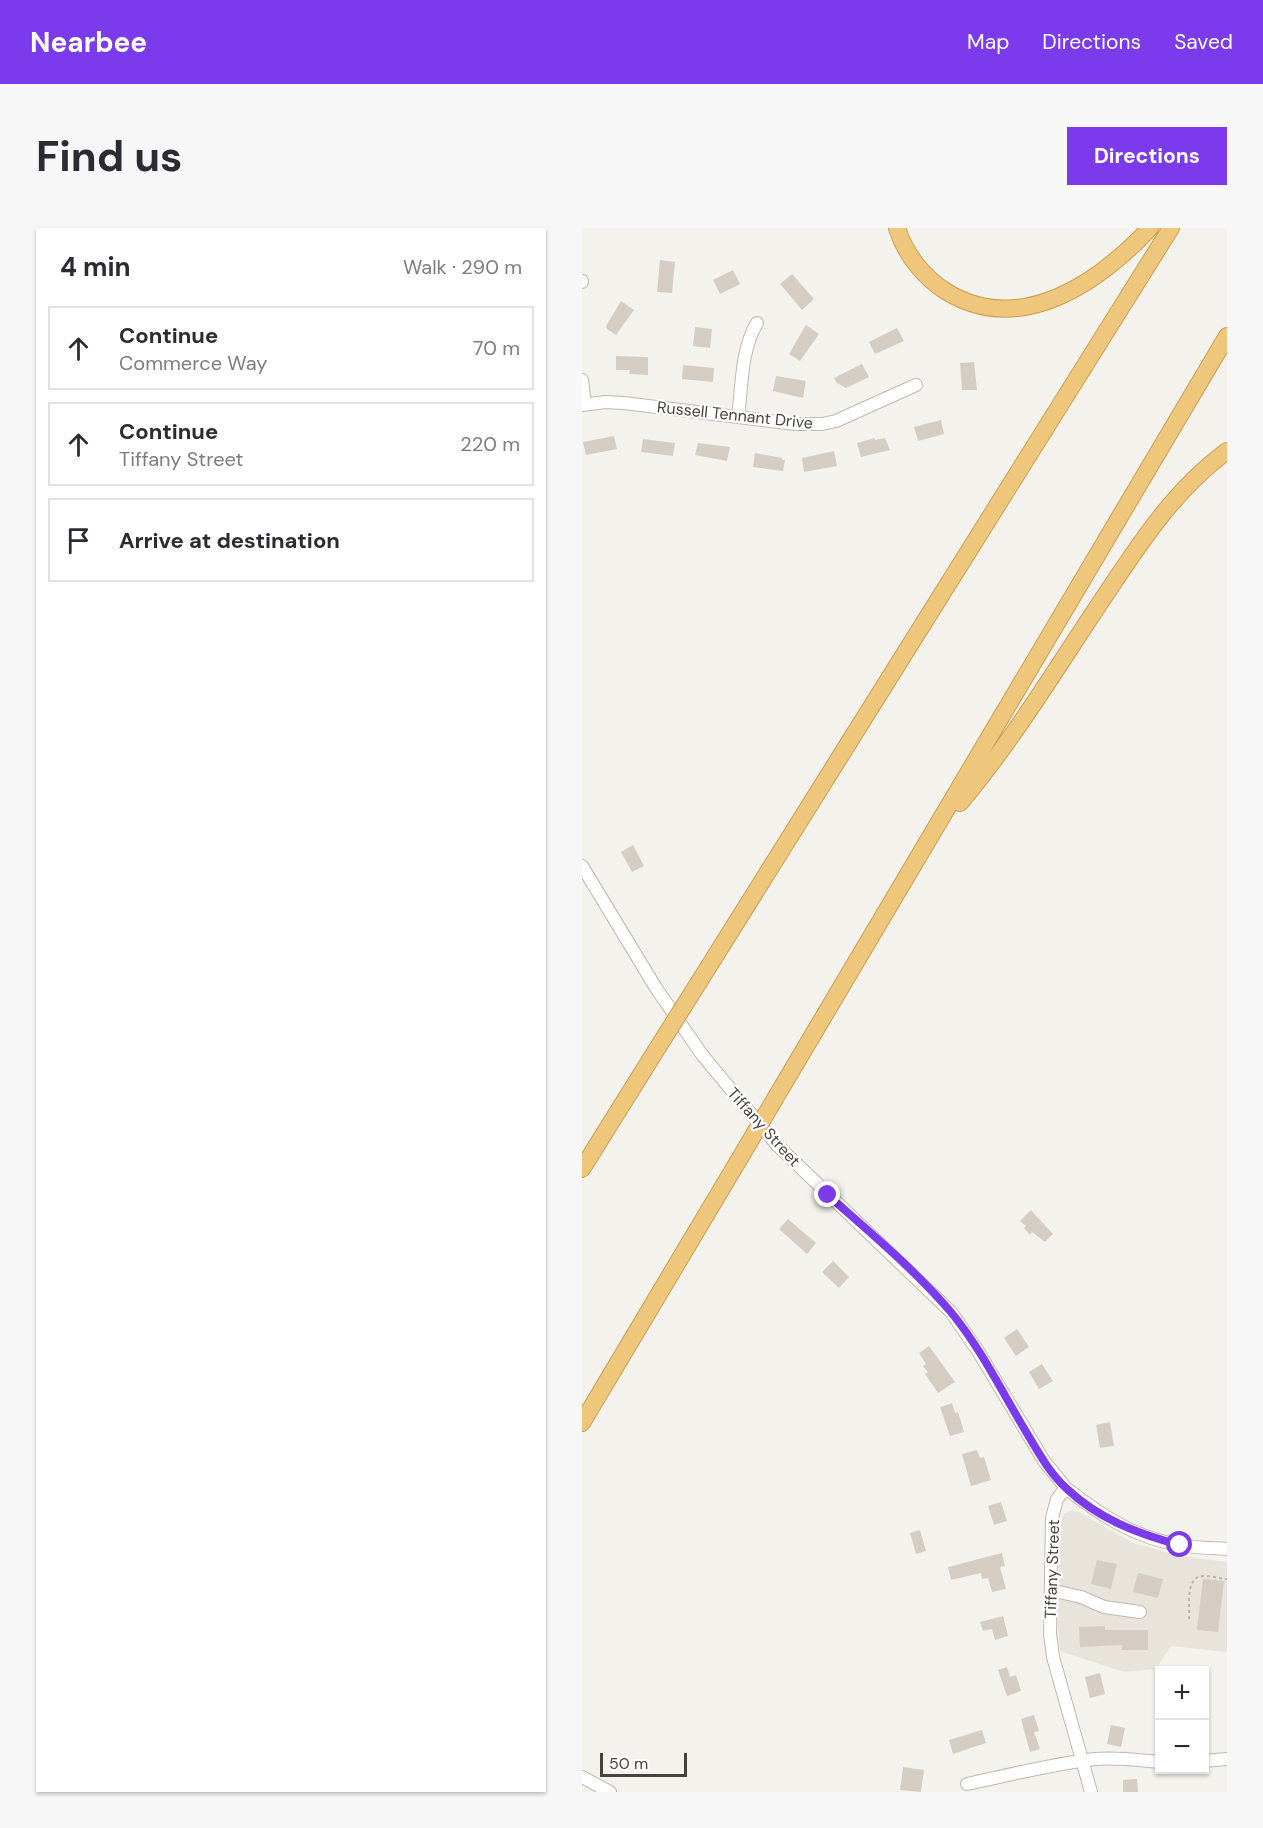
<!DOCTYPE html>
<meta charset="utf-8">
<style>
body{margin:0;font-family:"DM Sans",sans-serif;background:#f7f7f7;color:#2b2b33}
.controls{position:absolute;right:18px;bottom:18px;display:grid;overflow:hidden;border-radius:0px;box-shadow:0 2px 4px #0004}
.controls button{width:54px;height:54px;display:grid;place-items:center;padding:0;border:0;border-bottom:2px solid #e1e1e2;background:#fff;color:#2b2b33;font:30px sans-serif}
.scale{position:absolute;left:18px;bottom:15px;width:87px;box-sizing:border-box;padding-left:6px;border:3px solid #48433a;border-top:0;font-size:16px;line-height:21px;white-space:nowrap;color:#48433a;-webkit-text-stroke:4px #fff;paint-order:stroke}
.stop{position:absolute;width:18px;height:18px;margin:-14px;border:4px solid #7c3aed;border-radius:50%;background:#fff}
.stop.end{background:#7c3aed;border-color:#fff;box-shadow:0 2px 6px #0008}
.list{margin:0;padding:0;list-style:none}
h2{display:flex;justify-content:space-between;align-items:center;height:78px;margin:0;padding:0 24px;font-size:26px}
h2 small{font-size:20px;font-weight:400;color:#7c7c81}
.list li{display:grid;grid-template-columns:39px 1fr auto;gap:18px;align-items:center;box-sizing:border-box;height:84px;margin:0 12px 12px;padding:0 12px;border:2px solid #e1e1e2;border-radius:0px}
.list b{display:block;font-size:22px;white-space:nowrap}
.list p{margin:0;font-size:20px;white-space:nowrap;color:#7c7c81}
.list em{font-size:20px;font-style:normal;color:#7c7c81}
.icon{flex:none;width:33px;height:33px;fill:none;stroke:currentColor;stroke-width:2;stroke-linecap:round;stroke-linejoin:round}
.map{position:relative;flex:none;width:645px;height:1564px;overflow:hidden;border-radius:0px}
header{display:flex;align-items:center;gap:36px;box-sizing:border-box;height:84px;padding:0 30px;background:#7c3aed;color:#fff}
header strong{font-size:28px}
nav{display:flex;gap:33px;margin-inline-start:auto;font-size:21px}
.intro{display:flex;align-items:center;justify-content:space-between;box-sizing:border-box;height:144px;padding:0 36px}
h1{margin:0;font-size:42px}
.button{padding:15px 27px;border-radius:0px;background:#7c3aed;color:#fff;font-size:21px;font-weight:700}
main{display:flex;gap:36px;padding:0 36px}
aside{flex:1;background:#fff;border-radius:0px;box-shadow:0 2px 4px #0004}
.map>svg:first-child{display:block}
</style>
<header>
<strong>Nearbee</strong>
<nav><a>Map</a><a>Directions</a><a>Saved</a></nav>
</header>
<div class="intro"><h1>Find us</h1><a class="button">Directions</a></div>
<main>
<aside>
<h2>4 min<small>Walk · 290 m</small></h2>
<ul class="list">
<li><svg class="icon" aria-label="ahead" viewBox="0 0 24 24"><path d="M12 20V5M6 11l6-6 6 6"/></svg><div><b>Continue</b><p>Commerce Way</p></div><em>70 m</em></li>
<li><svg class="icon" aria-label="ahead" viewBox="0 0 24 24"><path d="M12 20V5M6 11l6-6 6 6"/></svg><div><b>Continue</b><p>Tiffany Street</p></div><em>220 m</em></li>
<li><svg class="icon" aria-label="arrive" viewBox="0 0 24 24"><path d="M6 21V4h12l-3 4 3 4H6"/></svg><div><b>Arrive at destination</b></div></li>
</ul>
</aside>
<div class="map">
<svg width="645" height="1564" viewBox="0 0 645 1564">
<rect width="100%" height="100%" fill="#f4f2ec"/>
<path fill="#e8e3db" d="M489,1283L497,1284L551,1315L598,1328L645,1334V1424L589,1418L574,1441L542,1444L478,1423L475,1388L479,1294L482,1286Z"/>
<path fill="#d5cdc3" d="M78,32L93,34L90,65L75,64Z
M151,42L158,56L138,66L131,52Z
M210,46L232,71L220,82L198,56Z
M39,73L52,82L34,107L25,101L24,98Z
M224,97L237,106L218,133L207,126Z
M113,99L130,101L128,120L111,118Z
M315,100L322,113L293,126L287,114Z
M34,128L66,129V147L47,146L48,142H34Z
M392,134L395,162H380L378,135Z
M280,136L287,149L264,160L255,155L252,150Z
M101,137L132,140L131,154L100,151Z
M194,148L224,153L221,170L191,163Z
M359,192L362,206L336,213L332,199Z
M32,208L35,221L4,227L1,214Z
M293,210V212L303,210L308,222L279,229L275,215Z
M61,211L93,215L91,228L59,224Z
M116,215L148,219L145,233L113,227Z
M252,223L255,238L222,244L220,230Z
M173,225L200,230V232H203L201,243L171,239Z
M51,617L62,638L50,644L39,624Z
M449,982L471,1006L463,1014L450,1004L448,1007L442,1000L444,998L438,993Z
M206,991L234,1015L225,1026L197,1001Z
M251,1033L267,1049L257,1060L240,1044Z
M435,1101L447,1119L434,1128L422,1110Z
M347,1118L373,1154L356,1165L343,1146L346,1144L341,1138L344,1136L337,1125Z
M460,1136L471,1153L457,1161L447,1144Z
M370,1175L373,1185L376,1184L382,1204L368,1208L358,1179Z
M528,1194L532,1218L518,1220L514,1197Z
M395,1222L398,1230L402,1229L409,1252L389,1258L380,1226Z
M419,1274L425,1293L412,1297L406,1278Z
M338,1302L344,1323L334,1326L328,1305Z
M420,1325L423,1338L418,1339L424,1361L410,1364L406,1350L400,1351L399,1345L369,1352L366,1339Z
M515,1332L535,1336L529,1361L509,1356Z
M556,1345L581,1351L576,1370L551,1364Z
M621,1351L642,1353L636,1404L615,1402Z
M421,1388L426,1408L413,1412L410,1401L401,1403L398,1394Z
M523,1398V1402H566V1422H540V1417L498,1419L497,1399Z
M425,1439L428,1449L434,1447L439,1463L425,1468L416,1442Z
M518,1445L523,1466L508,1470L503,1449Z
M452,1487L457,1503L452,1504L458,1521L448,1524L439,1491Z
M529,1497L543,1500L539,1519L525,1516Z
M400,1502L404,1515L371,1526L367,1512Z
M321,1539L342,1542L339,1564L318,1562Z
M555,1551L556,1564H541V1552Z"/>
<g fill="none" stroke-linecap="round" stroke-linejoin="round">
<defs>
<path id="minor" d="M0,54V53
M0,152L3,176
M0,177L23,174L42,175L213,196H240L254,193L334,157
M156,189C160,158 159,121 175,95
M0,638L74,760L121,828L196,918L369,1084L396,1123L462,1233L484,1260L475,1271L470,1290L468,1406L471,1429L509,1564
M484,1260C518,1287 555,1311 599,1317C614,1320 630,1320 645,1321
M469,1362L499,1369L522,1379L558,1384
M622,1533L645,1531
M0,1549L28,1564
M385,1556C427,1547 470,1536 513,1531C534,1529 556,1532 578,1534"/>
<path id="highway" d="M315,0C323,26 342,50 365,64C440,109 517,54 568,0
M378,575C432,511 475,439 522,369C558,315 592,262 645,223
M117,754L589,0
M194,869L645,108
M0,941L73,824
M0,1195L158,930"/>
</defs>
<use href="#minor" stroke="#bfb9af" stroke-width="14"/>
<use href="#highway" stroke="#cd9c4e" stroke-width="18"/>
<path stroke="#bfb5a2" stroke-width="2" stroke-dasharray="3 3" stroke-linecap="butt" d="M607,1391C608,1378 603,1350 620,1348C628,1347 637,1351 645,1351"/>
<use href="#minor" stroke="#fff" stroke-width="12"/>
<use href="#highway" stroke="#eec77d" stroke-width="16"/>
<defs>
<path id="highway-bridge" d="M73,824L117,754
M158,930L194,869"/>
</defs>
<use href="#highway-bridge" stroke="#cd9c4e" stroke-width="18" stroke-linecap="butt"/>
<use href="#highway-bridge" stroke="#eec77d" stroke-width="16"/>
</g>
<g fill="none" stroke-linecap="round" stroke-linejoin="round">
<path stroke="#7c3aed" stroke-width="8" d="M246,967C287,1004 332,1041 368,1083C398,1119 419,1162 443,1202C455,1222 467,1245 485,1261C517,1291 556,1306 598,1317"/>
</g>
<g text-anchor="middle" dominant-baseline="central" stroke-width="4.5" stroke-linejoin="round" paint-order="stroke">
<g font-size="16" fill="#48433a" stroke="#fff">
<text transform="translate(153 187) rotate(6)">Russell Tennant Drive</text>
<text transform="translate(182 899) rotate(48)">Tiffany Street</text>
<text transform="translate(470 1341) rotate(-88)">Tiffany Street</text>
</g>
</g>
</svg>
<div class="controls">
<button>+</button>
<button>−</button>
</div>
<div class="scale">50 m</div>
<div class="stop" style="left:598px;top:1317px"></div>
<div class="stop end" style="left:246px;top:967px"></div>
</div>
</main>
